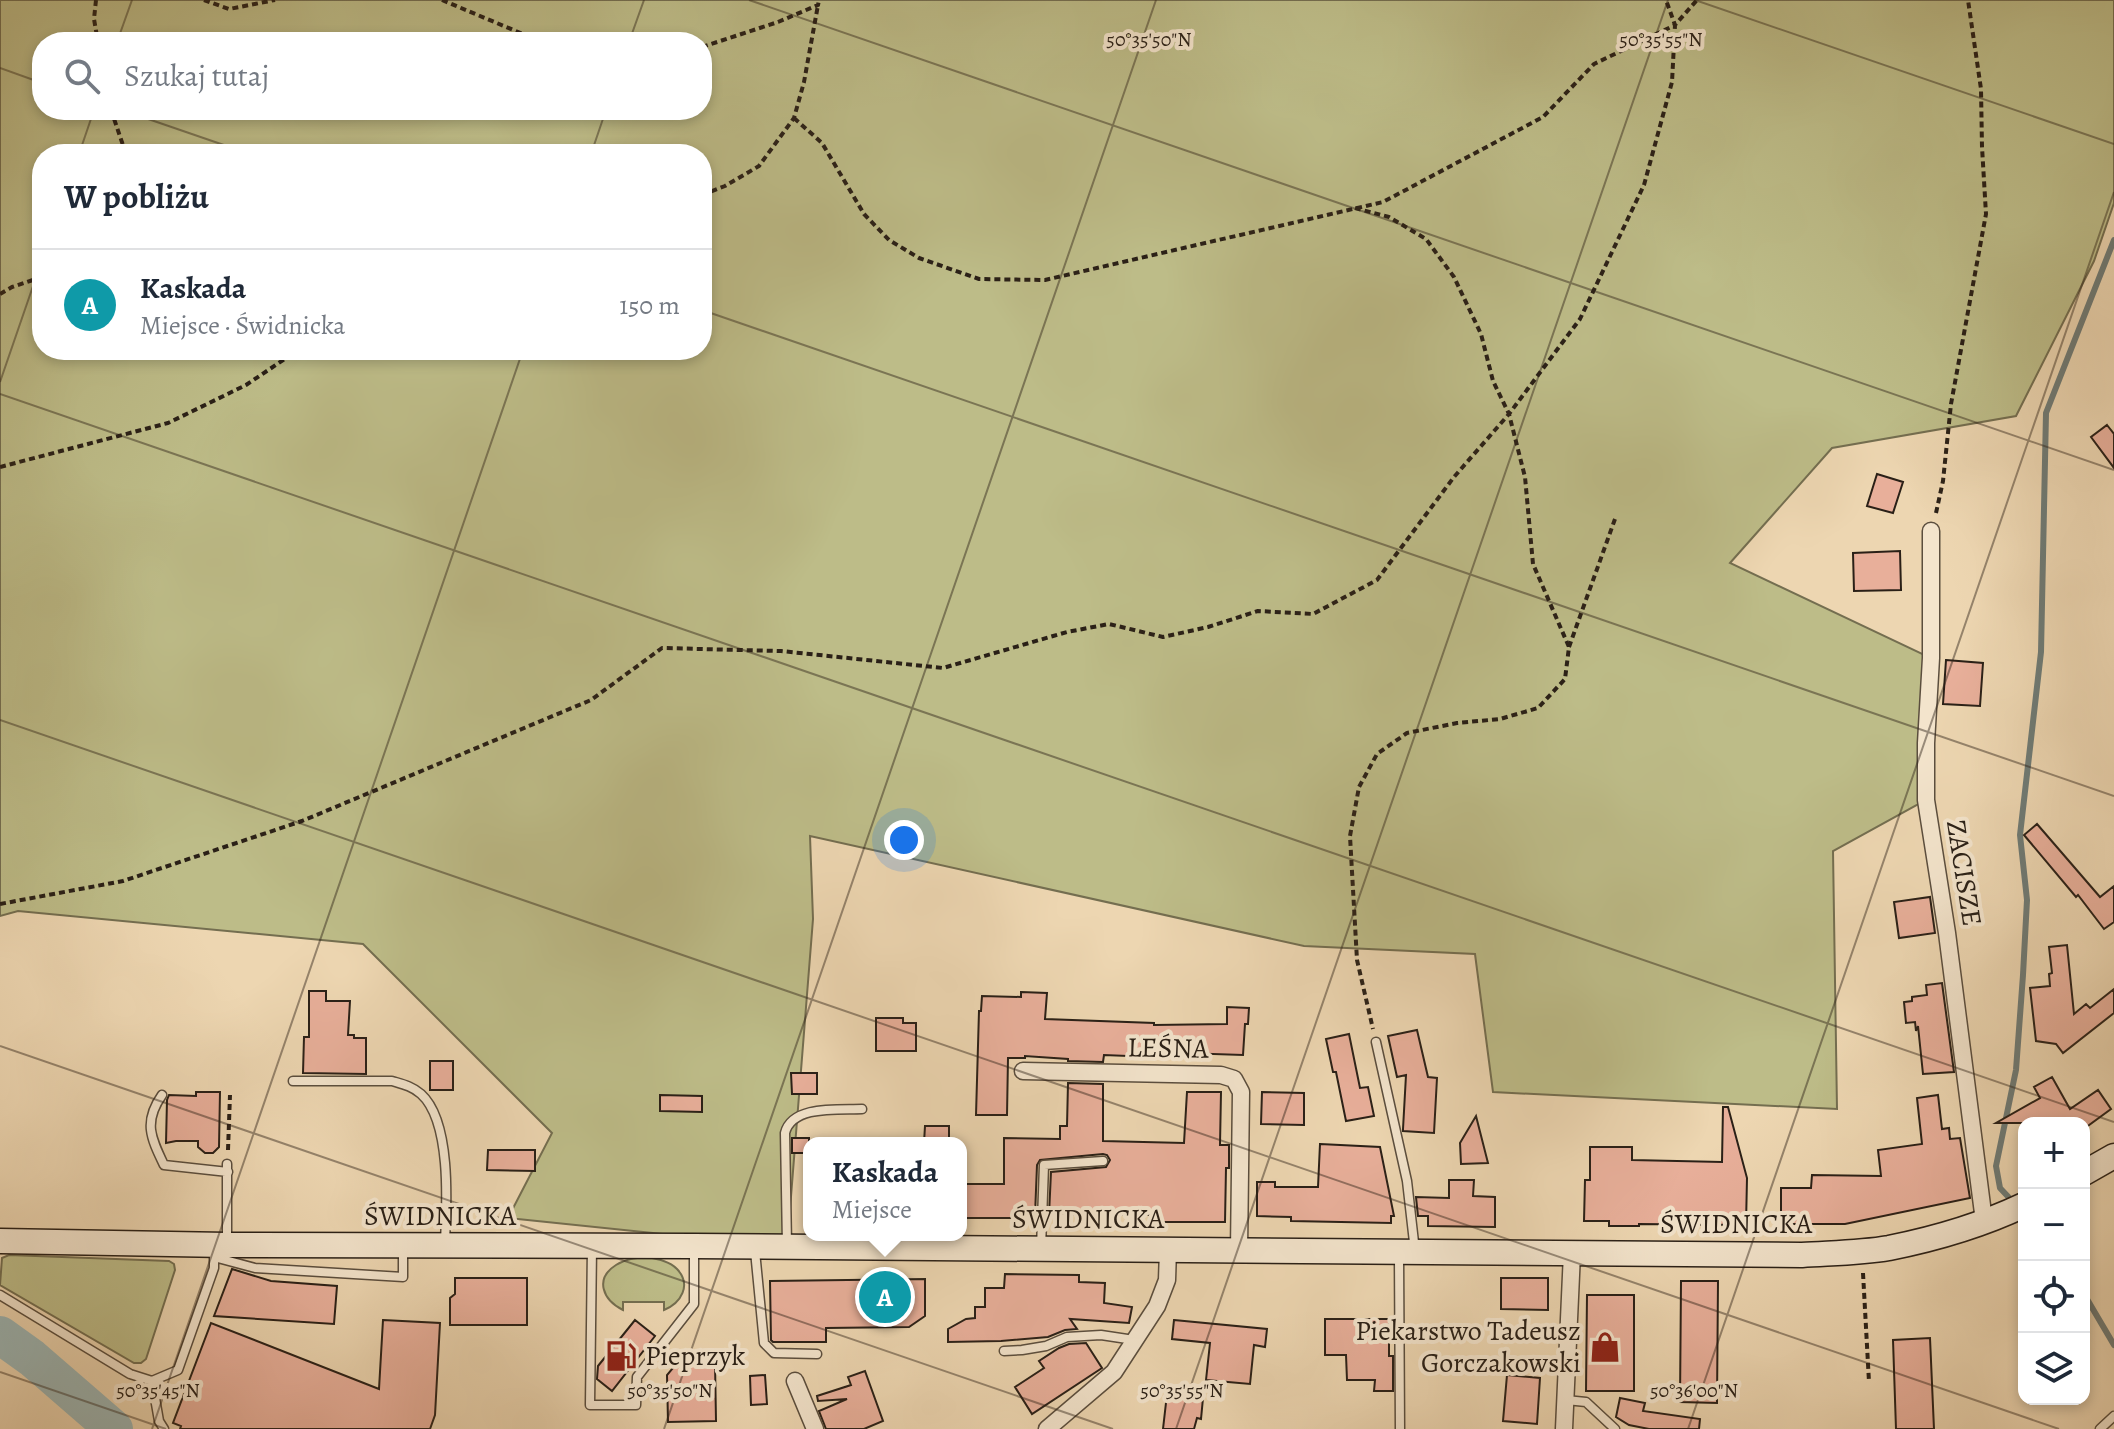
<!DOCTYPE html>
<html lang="pl">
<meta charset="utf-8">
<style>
body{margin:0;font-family:Alegreya,serif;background:#f6f6f7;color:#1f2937}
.controls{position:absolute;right:24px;bottom:24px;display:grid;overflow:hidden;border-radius:16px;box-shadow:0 4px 12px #0003}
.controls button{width:72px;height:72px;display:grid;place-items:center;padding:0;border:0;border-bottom:2px solid #e0e1e3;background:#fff;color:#1f2937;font:40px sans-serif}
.you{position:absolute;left:904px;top:840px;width:28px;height:28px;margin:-20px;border:6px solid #fff;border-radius:50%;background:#1a73e8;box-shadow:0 0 0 12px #1a73e833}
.badge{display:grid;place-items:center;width:52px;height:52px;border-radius:50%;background:#b45309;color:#fff;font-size:26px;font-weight:700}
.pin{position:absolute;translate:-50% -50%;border:4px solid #fff;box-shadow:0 2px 8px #0006}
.popup{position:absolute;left:803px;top:1137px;width:164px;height:104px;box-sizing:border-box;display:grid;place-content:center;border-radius:16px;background:#fff;filter:drop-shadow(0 2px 6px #0005);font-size:26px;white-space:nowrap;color:#747a83}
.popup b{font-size:30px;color:#1f2937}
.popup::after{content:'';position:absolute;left:50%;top:100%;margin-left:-16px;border:16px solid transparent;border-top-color:#fff}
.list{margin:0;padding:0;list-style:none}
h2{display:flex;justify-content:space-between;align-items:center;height:104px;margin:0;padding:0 32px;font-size:34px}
h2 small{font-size:26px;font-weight:400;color:#747a83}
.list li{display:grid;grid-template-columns:52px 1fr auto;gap:24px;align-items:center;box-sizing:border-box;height:112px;padding:0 32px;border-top:2px solid #e0e1e3}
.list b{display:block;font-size:30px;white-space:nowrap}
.list p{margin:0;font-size:26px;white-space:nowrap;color:#747a83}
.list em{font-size:26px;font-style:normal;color:#747a83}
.icon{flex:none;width:44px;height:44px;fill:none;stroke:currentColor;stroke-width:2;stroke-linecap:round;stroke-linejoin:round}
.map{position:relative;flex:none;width:2114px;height:1429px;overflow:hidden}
.search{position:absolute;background:#fff;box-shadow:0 4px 12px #0003;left:32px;top:32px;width:680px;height:88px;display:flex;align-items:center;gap:20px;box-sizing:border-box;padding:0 28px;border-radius:32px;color:#747a83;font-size:30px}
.panel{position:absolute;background:#fff;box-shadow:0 4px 12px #0003;left:32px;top:144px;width:680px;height:216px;border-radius:32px}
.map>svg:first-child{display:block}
</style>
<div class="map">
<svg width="2114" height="1429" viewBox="0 0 2114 1429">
<rect width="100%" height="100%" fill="#edd6b1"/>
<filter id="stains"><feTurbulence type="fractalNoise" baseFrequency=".0025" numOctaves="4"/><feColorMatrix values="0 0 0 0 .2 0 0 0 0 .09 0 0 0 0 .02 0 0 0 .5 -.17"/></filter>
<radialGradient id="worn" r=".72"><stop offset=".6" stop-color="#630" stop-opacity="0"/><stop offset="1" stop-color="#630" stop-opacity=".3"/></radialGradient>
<path fill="#bdbc88" stroke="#746e50" stroke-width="2" fill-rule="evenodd" d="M0,0H2114V203L2094,261L2016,416L1832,448L1730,563L1931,658L1926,800L1833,851L1837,1109L1493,1092L1475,954L1304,946L810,836L813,919L787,1247L508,1218L552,1133L363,944L18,911L0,916ZM42,42H702V110H42ZM42,154H702V350H42Z
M9,1255L169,1261L174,1264L175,1270L146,1359L141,1363H134L0,1285L2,1258Z
M647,1257C657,1259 669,1261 677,1269C692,1285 681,1303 664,1310V1302H623V1310C603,1300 594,1279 616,1265C625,1259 636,1258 647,1257Z"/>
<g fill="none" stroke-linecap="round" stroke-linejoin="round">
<path stroke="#6f7b76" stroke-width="6" d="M2015,1204L2000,1188L1996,1166L2016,1070L2023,975L2027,900L2020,835L2041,652L2046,413L2114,240
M2084,1294L2114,1345"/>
<path stroke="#9db7b6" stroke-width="38" d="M0,1335L32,1358L114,1429"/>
</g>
<path fill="#e8af9a" stroke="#2a2017" stroke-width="2" d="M2107,425L2114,434V468L2091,437Z
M1877,474L1903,482L1893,513L1867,506Z
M1900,551L1901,590L1854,591L1853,553Z
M1946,660L1983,663L1980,706L1943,704Z
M2037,824L2100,897L2114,886V922L2104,929L2078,895L2076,897L2024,835Z
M1930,897L1935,933L1899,938L1894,902Z
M2067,945L2074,1014L2086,1004L2090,1008L2114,989V1013L2063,1053L2056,1044L2036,1041L2030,988L2050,986L2049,974L2052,973L2049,947Z
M1942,983L1954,1072L1923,1074L1918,1026L1916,1031L1915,1022L1906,1023L1904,1002L1912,1001V997L1927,995L1926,985Z
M309,991H326V1001H350L348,1035H354V1038H366V1074L303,1073L304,1037H309Z
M1021,992L1047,993L1045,1019L1154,1023V1025L1227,1024V1007L1249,1008L1248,1024H1245L1243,1055L1153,1052V1057L1104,1055L1103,1062L1068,1061V1059L1025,1056V1058H1008L1007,1115H976L979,1011H981L982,996L1021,997Z
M876,1018H903V1023H916V1051H876Z
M1417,1030L1428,1077L1437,1078L1434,1133L1403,1131V1129L1406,1075L1397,1077L1388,1036Z
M1349,1034L1360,1088L1368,1087L1374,1116L1346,1121L1336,1072H1333L1326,1039Z
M430,1061H453V1090H430Z
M791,1073H817V1094H792Z
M2052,1077L2070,1109L2098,1090L2111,1109L2085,1128L2084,1123H1996L2040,1098L2034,1087Z
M1068,1083L1103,1084V1141L1184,1143L1187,1092H1221L1220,1145H1229V1168H1226L1225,1222H1161V1215H1049L1051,1172L1106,1167L1110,1160L1107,1155L1103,1154L1040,1160L1037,1165L1035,1215H1031V1218H961V1184H1004V1138L1060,1139V1126H1067Z
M196,1092H220L219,1147L213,1153H205L198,1147V1141H176L166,1143L167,1100L169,1095L196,1096Z
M1262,1092L1304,1093V1125L1261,1124Z
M660,1095L702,1096V1112L660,1111Z
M1938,1095L1942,1129L1949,1128L1950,1139L1960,1138L1970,1198L1845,1224H1781V1188H1811L1812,1175L1881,1176L1878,1150L1922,1144L1917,1098Z
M1723,1107H1728L1747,1178L1746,1225L1639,1224V1226H1609V1221H1584L1585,1180H1590V1147H1632V1160L1722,1162Z
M1476,1116L1488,1163L1461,1164L1460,1143Z
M925,1126H949V1143H924Z
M792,1138H809V1153H792Z
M1320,1144L1380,1147L1394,1216H1391V1223L1291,1221V1217L1257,1216V1182H1275V1187H1318Z
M488,1150H535V1171L487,1170Z
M1449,1180H1474L1473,1196L1495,1197V1227L1428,1226V1216H1418L1416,1197L1449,1198Z
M232,1269L271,1281L337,1286L334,1324L214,1316Z
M1005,1274L1079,1275V1282L1105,1283L1104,1303L1132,1307L1129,1323L1070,1319L1077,1329L1065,1330L1048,1337L1001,1341L948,1342V1329L966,1319L975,1318V1307H985V1288H1004Z
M455,1278H527V1325H450V1298L455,1294Z
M1501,1278H1548V1310L1501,1309Z
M925,1279V1316L909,1327L826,1328V1342H773L771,1340L770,1281Z
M1681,1281H1718L1717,1403L1680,1402Z
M1587,1295H1634V1391H1586Z
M1325,1319H1389V1356H1393V1391H1374L1375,1380H1347L1346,1355H1325Z
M383,1320L440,1323L435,1415L430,1429H180L181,1426L173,1423L211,1323L379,1389Z
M635,1320L655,1336L612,1391L597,1379L598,1366Z
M1174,1320L1267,1329L1265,1347L1254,1345L1250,1384L1206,1380L1210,1343L1172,1339Z
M1930,1338L1934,1429H1896L1893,1340Z
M1086,1343L1102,1368L1032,1414L1015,1387L1044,1368L1039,1361L1059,1348L1069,1344Z
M715,1362L716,1421L668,1422L667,1375L677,1363Z
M865,1371L883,1421L864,1429H826L819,1411L847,1399L818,1401L817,1396L851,1385L848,1377Z
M765,1375L767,1404L751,1405L750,1376Z
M1507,1375L1540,1378L1537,1424L1503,1421Z
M1167,1394L1203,1398L1201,1419L1197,1418L1194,1429H1163Z
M1620,1398L1645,1403L1643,1411L1700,1419L1699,1429H1649L1629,1425L1616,1417Z"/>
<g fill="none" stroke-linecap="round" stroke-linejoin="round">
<defs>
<path id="lane" d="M1376,1042L1407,1181L1415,1251
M293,1081H392C402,1084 412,1086 421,1094C451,1121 447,1202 445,1241
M162,1095C143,1122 151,1138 164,1165L228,1172
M227,1244V1164
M787,1245L785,1133C792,1105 838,1110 862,1109
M592,1247L590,1405H636L637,1377L694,1304V1248
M1041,1248L1044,1165L1103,1161
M755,1251L764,1343L774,1353L817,1354
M1399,1256L1400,1429
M214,1257L255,1268L403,1277V1248
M0,1295L130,1374L152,1381L178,1370L214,1268V1249
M1004,1351L1022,1350L1046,1346L1067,1337L1101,1335L1134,1340
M152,1381L159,1421L164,1429
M1566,1400L1586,1402L1615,1429
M2100,1429L2114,1416"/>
<path id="street" d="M1931,531V658L1926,743V800L1947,933L1984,1221
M1023,1071L1221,1075L1234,1079L1241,1092L1239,1250
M795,1381L815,1429
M1047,1429L1114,1372L1157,1306L1167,1280L1168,1250
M1564,1429L1572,1253"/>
<path id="secondary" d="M2084,1173L2114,1156
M0,1241L227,1245L694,1246L1802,1255C1831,1253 1860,1253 1889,1248C1934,1239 1982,1225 2024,1205"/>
</defs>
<use href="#lane" stroke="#5b4e3e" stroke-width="11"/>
<use href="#street" stroke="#5b4e3e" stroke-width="19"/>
<use href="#secondary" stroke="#2a2017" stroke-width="27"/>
<path stroke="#2a2017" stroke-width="4" stroke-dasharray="6 4" stroke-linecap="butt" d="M96,0L94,19L98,42
M204,0L229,9L275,0
M442,0L542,42
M702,47L778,22L818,5L819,0
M111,110L126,154
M794,118L822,143L864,214L889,240L919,258L979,279L1045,280L1383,202L1543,117L1594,64L1675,25L1666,0
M702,195L725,186L759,166L794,118L804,82L818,5
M1355,208L1389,217L1426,239L1454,277L1481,334L1493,381L1509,414L1525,477L1533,564L1569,647L1565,679L1538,708L1500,719L1457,723L1407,733L1377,754L1359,787L1350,836L1357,960L1373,1029
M0,294L12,287L42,277
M0,467L168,423L246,385L298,350
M1936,513L1943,481L1951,404L1986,214L1982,147L1981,89L1968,0
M1569,647L1615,519
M0,904L123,881L302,821L591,700L662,648L781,651L943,668L1067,632L1109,624L1163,637L1208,627L1258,611L1313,614L1377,580L1454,477L1509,414L1580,319L1644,185L1672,82L1675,25L1697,0
M228,1150L230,1095
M1863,1273L1869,1382"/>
<use href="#lane" stroke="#f3e4cc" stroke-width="8"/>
<use href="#street" stroke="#f3e4cc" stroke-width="16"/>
<use href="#secondary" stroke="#f3e4cc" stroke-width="24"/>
</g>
<path fill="none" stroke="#2a2017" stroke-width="2" stroke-opacity="0.45" d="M749,0L2114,470M1695,0L2114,144M117,42L132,0M629,42L644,0M0,68L42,83M122,110L250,154M79,154L94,110M591,154L606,110M702,310L2114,796M0,382L42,260M0,394L2114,1122M0,720L2059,1429M0,1046L1113,1429M0,1372L166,1429M152,1429L523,350M664,1429L1156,0M1176,1429L1668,0M1688,1429L2114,192"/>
<defs>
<symbol id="shop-bare" viewBox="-9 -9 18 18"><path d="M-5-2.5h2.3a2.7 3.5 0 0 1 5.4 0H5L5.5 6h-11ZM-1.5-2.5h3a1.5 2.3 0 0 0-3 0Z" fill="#8f2418" stroke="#f3e4cc" stroke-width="2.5" paint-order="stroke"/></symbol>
<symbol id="fuel-bare" viewBox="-9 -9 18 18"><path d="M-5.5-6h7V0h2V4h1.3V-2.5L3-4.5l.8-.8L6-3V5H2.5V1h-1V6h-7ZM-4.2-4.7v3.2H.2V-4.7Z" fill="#8f2418" stroke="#f3e4cc" stroke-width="2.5" paint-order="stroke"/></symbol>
</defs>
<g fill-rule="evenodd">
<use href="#shop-bare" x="1583" y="1325" width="44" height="44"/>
<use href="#fuel-bare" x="599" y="1334" width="44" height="44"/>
</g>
<g text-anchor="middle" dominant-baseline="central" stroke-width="8" stroke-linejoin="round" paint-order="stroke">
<g font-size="28" fill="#2a2017" stroke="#f3e4cc">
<text transform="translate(1964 873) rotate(81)">ZACISZE</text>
<text transform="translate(1168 1048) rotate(1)">LEŚNA</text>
<text x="440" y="1216">ŚWIDNICKA</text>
<text x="1088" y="1219">ŚWIDNICKA</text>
<text x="1736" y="1224">ŚWIDNICKA</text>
</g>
<g font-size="28" fill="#2a2017" stroke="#f3e4cc" text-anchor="end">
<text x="1581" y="1331">Piekarstwo Tadeusz<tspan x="1581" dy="32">Gorczakowski</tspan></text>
<text x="645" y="1356" text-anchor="start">Pieprzyk</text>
</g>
</g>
<g font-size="20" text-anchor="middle" fill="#2a2017" stroke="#f3e4cc" stroke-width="8" stroke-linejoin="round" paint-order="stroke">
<text x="1149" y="46">50°35'50"N</text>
<text x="1661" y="46">50°35'55"N</text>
<text x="158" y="1397">50°35'45"N</text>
<text x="670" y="1397">50°35'50"N</text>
<text x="1182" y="1397">50°35'55"N</text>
<text x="1694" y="1397">50°36'00"N</text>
</g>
<rect width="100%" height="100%" filter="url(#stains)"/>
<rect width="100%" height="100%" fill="url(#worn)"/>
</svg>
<div class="controls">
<button>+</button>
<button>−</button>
<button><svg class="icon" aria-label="locate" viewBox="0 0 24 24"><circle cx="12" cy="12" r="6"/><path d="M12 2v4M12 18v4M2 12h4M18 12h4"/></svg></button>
<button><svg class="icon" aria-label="layers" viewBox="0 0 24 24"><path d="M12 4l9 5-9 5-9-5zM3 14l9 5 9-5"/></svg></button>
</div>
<div class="you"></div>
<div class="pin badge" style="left:885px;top:1297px;background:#0f9aa8">A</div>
<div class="popup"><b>Kaskada</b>Miejsce</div>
<div class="search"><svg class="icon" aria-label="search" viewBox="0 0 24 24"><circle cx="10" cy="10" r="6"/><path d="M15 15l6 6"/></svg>Szukaj tutaj</div>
<section class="panel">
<h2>W pobliżu<small></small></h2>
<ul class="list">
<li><span class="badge" style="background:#0f9aa8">A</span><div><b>Kaskada</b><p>Miejsce · Świdnicka</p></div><em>150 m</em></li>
</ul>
</section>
</div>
